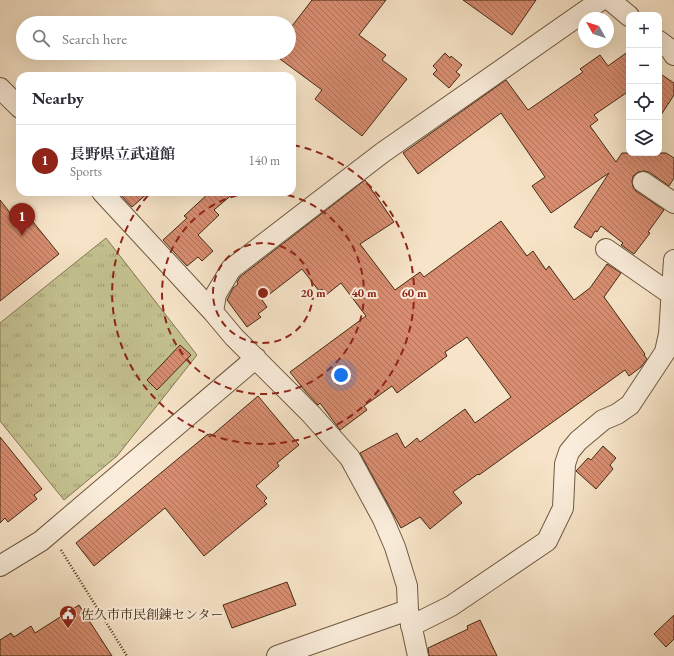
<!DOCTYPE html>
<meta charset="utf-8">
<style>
body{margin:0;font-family:"EB Garamond","Noto Serif JP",serif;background:#f2f2f3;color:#2b2b33}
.controls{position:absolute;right:12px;top:12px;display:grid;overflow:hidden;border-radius:8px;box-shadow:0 4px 16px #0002}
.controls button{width:36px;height:36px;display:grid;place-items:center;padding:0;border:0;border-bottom:1px solid #e1e1e2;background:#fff;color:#2b2b33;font:20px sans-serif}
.compass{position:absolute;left:578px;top:12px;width:36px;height:36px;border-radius:50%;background:#fff;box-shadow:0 4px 16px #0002;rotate:309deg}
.you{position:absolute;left:341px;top:375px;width:14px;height:14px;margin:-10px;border:3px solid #fff;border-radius:50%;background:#1a73e8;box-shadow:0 0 0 6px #1a73e833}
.badge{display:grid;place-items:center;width:26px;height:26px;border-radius:50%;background:#8f2418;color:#fff;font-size:13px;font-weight:700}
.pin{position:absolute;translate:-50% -33px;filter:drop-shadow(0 1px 2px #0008)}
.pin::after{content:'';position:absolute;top:21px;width:14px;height:12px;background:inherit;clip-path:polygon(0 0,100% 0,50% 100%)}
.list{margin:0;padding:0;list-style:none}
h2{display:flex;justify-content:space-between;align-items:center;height:52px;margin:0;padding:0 16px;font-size:17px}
h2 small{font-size:13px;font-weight:400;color:#7c7c81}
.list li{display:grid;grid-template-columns:26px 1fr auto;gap:12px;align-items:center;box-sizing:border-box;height:72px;padding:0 16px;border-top:1px solid #e1e1e2}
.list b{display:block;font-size:15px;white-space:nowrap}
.list p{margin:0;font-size:13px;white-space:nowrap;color:#7c7c81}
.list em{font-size:13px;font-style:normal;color:#7c7c81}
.icon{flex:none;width:22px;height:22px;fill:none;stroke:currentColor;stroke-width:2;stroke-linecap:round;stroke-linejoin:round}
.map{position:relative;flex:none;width:674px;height:656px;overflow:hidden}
.search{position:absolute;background:#fff;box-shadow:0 4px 16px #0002;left:16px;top:16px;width:280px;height:44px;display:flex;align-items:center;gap:10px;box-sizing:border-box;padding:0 14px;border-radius:22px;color:#7c7c81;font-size:15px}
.panel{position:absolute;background:#fff;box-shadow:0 4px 16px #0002;left:16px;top:72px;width:280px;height:124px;border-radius:12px}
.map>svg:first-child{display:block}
</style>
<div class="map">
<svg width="674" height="656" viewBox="0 0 674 656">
<defs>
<pattern id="grass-tufts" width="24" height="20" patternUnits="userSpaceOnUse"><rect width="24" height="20" fill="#c4c290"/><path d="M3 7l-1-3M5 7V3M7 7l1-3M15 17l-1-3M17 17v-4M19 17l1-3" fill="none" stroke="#a19e74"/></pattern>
<pattern id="building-back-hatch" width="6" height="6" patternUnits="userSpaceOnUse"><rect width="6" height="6" fill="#d88d71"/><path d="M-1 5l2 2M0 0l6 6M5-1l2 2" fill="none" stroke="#b1735b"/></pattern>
</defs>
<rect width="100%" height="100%" fill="#f7e4c8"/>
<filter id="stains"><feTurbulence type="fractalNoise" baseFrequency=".005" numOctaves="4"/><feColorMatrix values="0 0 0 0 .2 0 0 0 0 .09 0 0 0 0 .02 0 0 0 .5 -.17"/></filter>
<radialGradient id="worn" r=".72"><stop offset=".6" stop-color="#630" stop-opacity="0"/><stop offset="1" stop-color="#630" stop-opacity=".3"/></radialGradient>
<path fill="url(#grass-tufts)" stroke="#847651" d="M106,238L197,355L117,456L64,500L0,421V323Z"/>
<path fill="url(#building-back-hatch)" stroke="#432b12" d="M312,0H386L359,35L386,55L382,60L407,79L362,136L315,99L322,90L272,53H289V30Z
M463,0H536L512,35Z
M629,51V91L594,115L598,120L590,126L616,162L622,153H666L674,158V178L669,186L649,172L644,171L638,172L633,176L632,182L633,187L636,191L664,210L648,232L650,233L634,254L621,245L623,243L601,226L597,232L595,231L591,238L574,227L609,173L551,213L532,186L545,177L501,113L418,174L403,153L506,80L528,110L583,72L580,69L600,55L608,66Z
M445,53L450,58L451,56L462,65L456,72L460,75L449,88L433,74L437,70L433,66Z
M659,73L674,83V95L659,118Z
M365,180L394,222L360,244L395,290L420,272L424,277L501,221L527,256L533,251L546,270L549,266L574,300L590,288L607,264L621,273L604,297L645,354L644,355L647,359L641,367L629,376L625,370L479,475L478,474L453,492L462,503L430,529L420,517L401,528L360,453L397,433L405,448L417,438L420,442L465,409L475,423L511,397L467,337L445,352L447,356L397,393L392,386L364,406L367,410L340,430L320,403L318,405L305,391L290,372L366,316L341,283L326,295L322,289L319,291L302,269L262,300L267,307L258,314L261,317L247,327L227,300L233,288L238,284L237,282L240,277Z
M118,192H149L132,207Z
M210,192H235L214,210L219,215L198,235L213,251L202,261L198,257L187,266L163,240L187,218L184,216Z
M0,200L15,219L25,212L59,254L0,301Z
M180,345L191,355L157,390L147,380Z
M258,396L299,445L277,463L279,466L256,486L267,498L264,501L267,504L204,556L165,508L94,566L76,543L208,434L210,437Z
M0,437L42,489L34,495L37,499L8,522L5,518L0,523Z
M603,446L616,458L610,465L613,469L596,489L576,471L588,458L591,460Z
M287,582L296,605L232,628L223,605Z
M79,605L112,656H0V640L11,633L14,637L31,626L35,633Z
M674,615V639L666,647L654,634Z
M480,620L497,656H429L428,648L468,629L467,626Z"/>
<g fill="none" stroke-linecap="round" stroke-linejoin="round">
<defs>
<path id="minor" d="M610,0L629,16
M659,41L671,50L674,55
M0,88L20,108
M643,182L674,203
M102,192L213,312L234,337L311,414L350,458L383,519L395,547L407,586L408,610L418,656
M606,249L672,295
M213,312L216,294L231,269L382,153L601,0
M0,566L41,541L256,358
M411,626L451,606L547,541L563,508L565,464L569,452L578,441L603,420L617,414L630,405L665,352L669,334L674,260
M277,656L408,610"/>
</defs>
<use href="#minor" stroke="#705940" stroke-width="22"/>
<path stroke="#432b12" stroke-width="2.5" stroke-dasharray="1 2" stroke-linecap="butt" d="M61,550L127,656"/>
<use href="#minor" stroke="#faeddb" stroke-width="20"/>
</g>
<g fill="none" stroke="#8f2418" stroke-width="2" stroke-dasharray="7 5">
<circle cx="263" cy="293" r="50"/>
<path d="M264 192A101 101 0 1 1 262 192"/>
<path d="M293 145A151 151 0 1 1 150 193"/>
</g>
<defs>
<symbol id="civic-pin" viewBox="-11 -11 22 30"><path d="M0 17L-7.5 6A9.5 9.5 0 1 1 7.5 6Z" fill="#8f2418" stroke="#faeddb"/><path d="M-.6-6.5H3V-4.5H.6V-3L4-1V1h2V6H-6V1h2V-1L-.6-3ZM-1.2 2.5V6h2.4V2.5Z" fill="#fff"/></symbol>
</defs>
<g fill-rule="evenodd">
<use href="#civic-pin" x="58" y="604" width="20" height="27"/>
</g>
<g text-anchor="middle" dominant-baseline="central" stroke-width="4" stroke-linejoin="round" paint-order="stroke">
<g font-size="13" fill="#432b12" stroke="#faeddb" text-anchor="start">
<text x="81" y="614">佐久市市民創錬センター</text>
</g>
</g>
<circle cx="263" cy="293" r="6" fill="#8f2418" stroke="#faeddb" stroke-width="2"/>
<g font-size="12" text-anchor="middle" font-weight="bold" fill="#8f2418" stroke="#faeddb" stroke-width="4" stroke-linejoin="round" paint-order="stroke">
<text x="313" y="297">20 m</text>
<text x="364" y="297">40 m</text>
<text x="414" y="297">60 m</text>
</g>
<rect width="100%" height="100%" filter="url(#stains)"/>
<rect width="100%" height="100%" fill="url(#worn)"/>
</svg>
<div class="controls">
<button>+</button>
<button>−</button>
<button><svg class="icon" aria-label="locate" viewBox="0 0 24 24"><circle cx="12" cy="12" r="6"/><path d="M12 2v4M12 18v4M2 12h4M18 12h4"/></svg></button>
<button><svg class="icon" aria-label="layers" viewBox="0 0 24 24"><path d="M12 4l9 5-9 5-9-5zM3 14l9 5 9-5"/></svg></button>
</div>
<svg class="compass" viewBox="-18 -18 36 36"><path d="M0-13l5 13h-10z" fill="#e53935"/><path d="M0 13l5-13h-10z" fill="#7c7c81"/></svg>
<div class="you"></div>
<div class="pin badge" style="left:22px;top:236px">1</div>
<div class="search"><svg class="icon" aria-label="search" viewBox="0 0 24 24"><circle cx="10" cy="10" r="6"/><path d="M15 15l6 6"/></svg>Search here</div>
<section class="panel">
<h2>Nearby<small></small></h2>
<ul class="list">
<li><span class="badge">1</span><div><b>長野県立武道館</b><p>Sports</p></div><em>140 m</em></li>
</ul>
</section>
</div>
